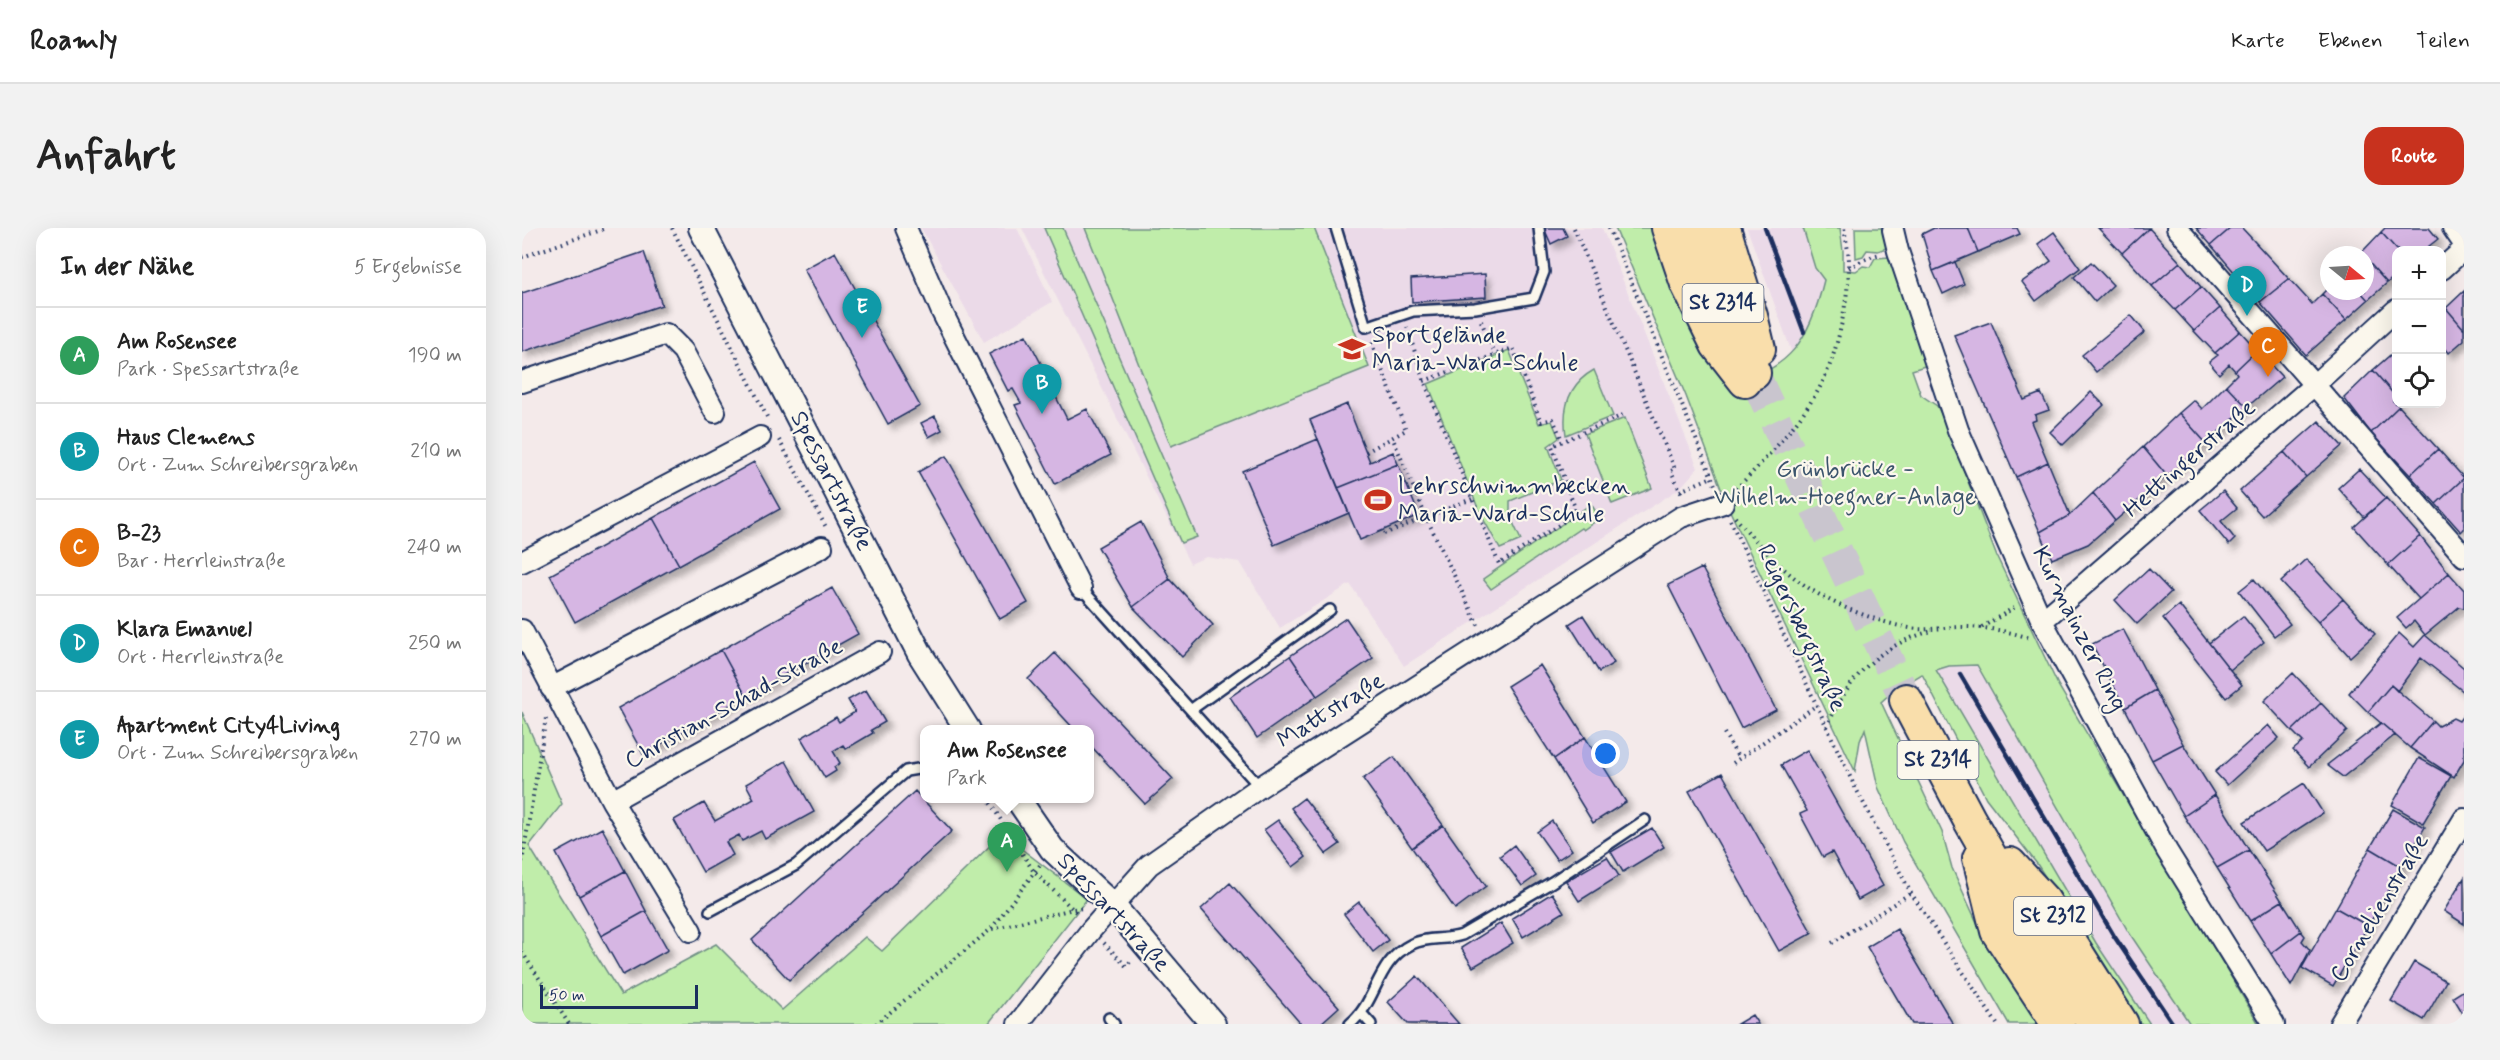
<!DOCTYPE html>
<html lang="de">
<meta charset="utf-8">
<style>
body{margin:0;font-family:Mynerve,sans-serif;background:#f2f2f2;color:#222}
.controls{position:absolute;right:18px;top:18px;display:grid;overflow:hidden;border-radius:12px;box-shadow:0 6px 24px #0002}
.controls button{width:54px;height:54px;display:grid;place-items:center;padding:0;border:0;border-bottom:2px solid #e0e0e0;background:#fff;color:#222;font:30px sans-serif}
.compass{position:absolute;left:1798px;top:18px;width:54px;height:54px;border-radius:50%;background:#fff;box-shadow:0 6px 24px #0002;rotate:108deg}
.scale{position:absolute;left:18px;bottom:15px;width:158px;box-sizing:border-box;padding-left:6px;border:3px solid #1b2f5e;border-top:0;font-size:16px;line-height:21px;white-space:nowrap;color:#1b2f5e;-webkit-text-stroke:4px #fbf7ec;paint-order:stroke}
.you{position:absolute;left:1084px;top:526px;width:21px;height:21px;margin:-15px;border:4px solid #fff;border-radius:50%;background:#1a73e8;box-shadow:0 0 0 9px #1a73e833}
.badge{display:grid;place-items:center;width:39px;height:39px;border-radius:50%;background:#c8321e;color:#fff;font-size:20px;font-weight:700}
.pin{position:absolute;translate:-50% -50px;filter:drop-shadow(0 2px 3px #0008)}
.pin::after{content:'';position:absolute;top:32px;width:21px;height:18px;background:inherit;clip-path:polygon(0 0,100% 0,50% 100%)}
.popup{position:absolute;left:398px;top:497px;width:174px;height:78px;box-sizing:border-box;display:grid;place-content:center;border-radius:12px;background:#fff;filter:drop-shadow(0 2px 4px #0005);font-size:20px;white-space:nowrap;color:#767676}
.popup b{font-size:22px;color:#222}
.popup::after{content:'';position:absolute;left:50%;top:100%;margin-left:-12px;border:12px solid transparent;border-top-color:#fff}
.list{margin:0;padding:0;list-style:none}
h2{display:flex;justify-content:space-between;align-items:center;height:78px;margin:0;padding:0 24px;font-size:26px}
h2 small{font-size:20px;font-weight:400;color:#767676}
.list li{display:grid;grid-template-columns:39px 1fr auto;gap:18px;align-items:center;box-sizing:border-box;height:96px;padding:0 24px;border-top:2px solid #e0e0e0}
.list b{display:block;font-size:22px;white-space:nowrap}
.list p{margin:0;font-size:20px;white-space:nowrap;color:#767676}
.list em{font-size:20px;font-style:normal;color:#767676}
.icon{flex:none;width:33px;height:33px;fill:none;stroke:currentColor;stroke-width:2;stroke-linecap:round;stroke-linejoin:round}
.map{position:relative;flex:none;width:1942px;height:796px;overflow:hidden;border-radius:18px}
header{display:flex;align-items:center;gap:36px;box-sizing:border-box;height:84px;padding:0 30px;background:#fff;border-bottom:2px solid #e0e0e0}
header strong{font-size:28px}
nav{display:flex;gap:33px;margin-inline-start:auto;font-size:21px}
.intro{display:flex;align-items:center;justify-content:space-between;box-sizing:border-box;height:144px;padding:0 36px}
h1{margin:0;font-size:42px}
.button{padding:15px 27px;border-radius:18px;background:#c8321e;color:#fff;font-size:21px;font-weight:700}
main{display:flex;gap:36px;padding:0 36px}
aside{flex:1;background:#fff;border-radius:18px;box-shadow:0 6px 24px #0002}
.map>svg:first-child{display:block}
</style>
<header>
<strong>Roamly</strong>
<nav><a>Karte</a><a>Ebenen</a><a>Teilen</a></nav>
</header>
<div class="intro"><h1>Anfahrt</h1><a class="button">Route</a></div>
<main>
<aside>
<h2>In der Nähe<small>5 Ergebnisse</small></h2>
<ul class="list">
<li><span class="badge" style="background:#2e9e5b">A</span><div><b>Am Rosensee</b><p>Park · Spessartstraße</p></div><em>190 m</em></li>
<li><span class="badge" style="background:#0f9aa8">B</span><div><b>Haus Clemens</b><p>Ort · Zum Schreibersgraben</p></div><em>210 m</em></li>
<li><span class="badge" style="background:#e8710a">C</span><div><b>B-23</b><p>Bar · Herrleinstraße</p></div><em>240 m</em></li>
<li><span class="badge" style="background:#0f9aa8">D</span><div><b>Klara Emanuel</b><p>Ort · Herrleinstraße</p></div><em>250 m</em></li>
<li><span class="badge" style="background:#0f9aa8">E</span><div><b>Apartment City4Living</b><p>Ort · Zum Schreibersgraben</p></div><em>270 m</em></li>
</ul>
</aside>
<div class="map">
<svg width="1942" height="796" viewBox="0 0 1942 796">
<defs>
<filter id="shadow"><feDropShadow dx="5.5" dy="5.5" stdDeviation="3" flood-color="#0004"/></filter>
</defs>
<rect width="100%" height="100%" fill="#f4eaea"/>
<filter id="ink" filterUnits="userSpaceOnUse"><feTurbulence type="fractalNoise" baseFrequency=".0167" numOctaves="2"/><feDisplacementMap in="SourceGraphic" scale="12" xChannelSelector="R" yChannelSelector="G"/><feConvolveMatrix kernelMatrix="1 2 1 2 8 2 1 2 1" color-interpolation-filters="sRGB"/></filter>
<g filter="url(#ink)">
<path fill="#ebdae8" d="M399,0H495L530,74L462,114Z
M500,0H1080L1176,240L1157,261L882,438L828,356L758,400L718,334L684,329L668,336Z
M1225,0H1281L1293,40L1302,52L1294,84L1287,101L1270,125Z
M1455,437L1606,703L1668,796H1628L1574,715L1414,442L1427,438Z"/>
<path fill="#c0edaa" stroke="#6e8e84" stroke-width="1.5" d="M522,0H541L675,309L659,315Z
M563,0H792L847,139L649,218Z
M1093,0H1138L1176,104L1205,156C1268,144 1288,111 1302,52L1293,40L1281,0H1318L1321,23V42L1334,43L1341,38L1348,39L1353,30L1368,29L1409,136L1390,142L1399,167L1415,178L1424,196L1475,329L1536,457L1737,796H1668L1606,703L1455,437L1427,438L1414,442L1574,715L1628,796H1617L1515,636L1464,570L1400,446L1370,464L1359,474L1420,604L1430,640L1457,699L1519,796H1487L1381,614L1356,559L1343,501L1338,513L1333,543L1206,279L1164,168Z
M1333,0H1362L1367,19L1356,23L1345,22L1341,28L1334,30Z
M987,122L1017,196L1030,193L1037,210L1026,218L1039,252L988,273V288L999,312L978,321L958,285L906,156Z
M1072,142L1091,188L1044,207C1040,180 1047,156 1072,142Z
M1103,190L1130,260L1090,276L1063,206Z
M1069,276L1078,290L1061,302L1059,300L969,361L961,351Z
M0,484L40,576L7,618L99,767L194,716L260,782L343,709L360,723L480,606L565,671L466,796H0Z"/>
<path fill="#d6b6e3" stroke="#1b2f5e" stroke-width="1.5" filter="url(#shadow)" d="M1022,0H1041L1045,8L1029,16Z
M1412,0H1446L1456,24L1411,43L1400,6Z
M1446,0H1495L1498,6L1456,24Z
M1576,0H1627L1600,25Z
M1627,0L1658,34L1630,58L1600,25Z
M1674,0H1709L1689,17Z
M1709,0H1720L1767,51L1738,74L1689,17Z
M1863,0H1907L1916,11L1902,22H1875L1859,4Z
M1532,4L1558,40L1514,73L1500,54L1529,33L1516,16Z
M1859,4L1875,22L1874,47L1865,55L1843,30V27L1839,25Z
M122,24L140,77L0,124V65Z
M313,24L398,178L366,196L282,41Z
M1843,30L1865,55L1846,72L1838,63H1843Z
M1433,34L1442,56L1421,66L1411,43Z
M1569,34L1591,57L1573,74L1552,49Z
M1658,34L1679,59L1653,82L1630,58Z
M963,46L964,69L890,74L889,51Z
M1767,51L1790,76L1800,66L1824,92L1784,127L1738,74Z
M1679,59L1698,80L1672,103L1653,82Z
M1807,59V63H1838L1846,72L1824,92L1800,66Z
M1942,63V101L1924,80Z
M1698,80L1718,103L1693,125L1672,103Z
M1924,80L1942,101V112L1927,125L1920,116V84Z
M1609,87L1623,104L1574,144L1560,127Z
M1469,94L1502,172L1519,165L1527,182L1513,187L1514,192L1509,194L1526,234L1494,249L1432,107Z
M1718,103L1735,122L1713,143L1707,136L1697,146L1687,134L1696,127L1693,125Z
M504,107L523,143L517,146L524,159L528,157L545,191L565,181L589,227L533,256L493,177L499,175L491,161L486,163L467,126Z
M1735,122L1760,149L1725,179L1704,157L1715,146L1713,143Z
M1874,122V169L1851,142Z
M1851,142L1874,169L1871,173L1877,178L1849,205L1822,170Z
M1704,157L1725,179L1684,215L1657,185L1672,172L1680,181Z
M1569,164L1582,177L1541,217L1528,204Z
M825,176L848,234L871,224L876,236L816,260L788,192Z
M1877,178L1916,221L1888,247L1849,205Z
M1657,185L1684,215L1645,248L1621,219Z
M413,188L420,202L407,209L399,195Z
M1797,193L1820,218L1784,249L1762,224Z
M796,211L827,285L752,317L720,243Z
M1621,219L1645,248L1593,293L1571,265Z
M1916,221L1942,250L1914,276L1888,247Z
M1762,224L1784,249L1740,288L1718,263Z
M424,228L506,375L478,391L396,244Z
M232,234L258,281L157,337L131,290Z
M1526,234L1548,287L1518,304L1494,249Z
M876,236L897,287L838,312L816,260Z
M1837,241L1864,270L1842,289L1816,260Z
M1942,250V301L1939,304L1914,276Z
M1701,263L1715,280L1699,293L1713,311L1707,317L1678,282Z
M1571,265L1593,293L1566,316L1530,331L1518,304L1548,287Z
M1864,270L1898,308L1866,337L1832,299Z
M131,290L157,337L53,394L28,347Z
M619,294L648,351L611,379L576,319Z
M1898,308L1927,345L1897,371L1866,337Z
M1784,331L1821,371L1796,394L1759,354Z
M1180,340L1254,482L1219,500L1146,357Z
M1627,341L1649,364L1615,396L1593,372Z
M1927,345L1942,362V380L1937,379L1903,407L1892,393L1884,400L1875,390Z
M648,351L691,397L660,429L611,379Z
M1732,351L1768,396L1752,408L1717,363Z
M310,360L336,406L224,468L199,422Z
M1821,371L1853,406L1828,429L1796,394Z
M1657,377L1720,457L1704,470L1641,390Z
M1061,387L1092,435L1077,444L1047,396Z
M1721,388L1742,414L1708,442L1687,415Z
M824,390L851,430L795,468L768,428Z
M1601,401L1633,462L1603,480L1570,416Z
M1877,405L1892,419L1903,407L1942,440V464L1899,430L1875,463L1869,457L1846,484L1827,465Z
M199,422L224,468L121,526L96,480Z
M533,425L651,551L623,576L568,517V502H553L506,451Z
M768,428L795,468L735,510L708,469Z
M1018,437L1063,509L1032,531L985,458Z
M1771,445L1799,475L1770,503L1742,473Z
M1869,457L1911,493L1888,520L1846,484Z
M344,462L363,494L349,502L351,505L324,521L321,517L311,523L318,535L312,539L314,543L303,550L279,510L314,489L317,494L333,484L326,472Z
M1633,462L1661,516L1630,532L1603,480Z
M1799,475L1825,503L1787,539L1771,522L1781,514L1770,503Z
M1942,486V532L1932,549L1888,520L1911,493L1916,498L1931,490L1937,493Z
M1859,495L1873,507L1821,549L1805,537Z
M1746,497L1757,510L1705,557L1693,544Z
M1063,509L1104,574L1071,595L1032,531Z
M1661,516L1693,567L1662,588L1630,532Z
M1285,522L1361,658L1336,672L1310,624L1301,629L1278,586L1285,583L1259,537Z
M872,529L921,597L890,620L841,551Z
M1897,530L1929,548L1901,595L1870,577Z
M264,533L292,584L243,611L239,603L220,613L217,607L204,614L211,627L181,644L152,592L182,575L193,593L232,571L224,556Z
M1200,545L1290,705L1257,723L1167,563Z
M1782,555L1801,585L1742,623L1722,594Z
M393,563L430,603L267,752L230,712Z
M1693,567L1727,622L1695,640L1662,588Z
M782,570L818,616L804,626L769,580Z
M1871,581L1903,599L1880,639L1848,620Z
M756,592L784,629L771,639L742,602Z
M1030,593L1050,622L1035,632L1015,604Z
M921,597L964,658L933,681L890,620Z
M80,600L103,643L57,668L34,625Z
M1130,600L1142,619L1101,644L1089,624Z
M992,617L1014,648L1000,658L978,628Z
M1848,620L1880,639L1846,698L1814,680Z
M1727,622L1760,673L1728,693L1695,640Z
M1085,629L1097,648L1057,673L1044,653Z
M103,643L124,683L79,708L57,668Z
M1942,650V696L1922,683Z
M708,655L817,779L798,796H779L679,681Z
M1030,665L1042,684L1001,709L990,690Z
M1760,673L1779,703L1749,726L1728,693Z
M837,674L866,712L851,724L822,686Z
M1814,680L1846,698L1811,758L1780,740Z
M124,683L146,722L101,747L79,708Z
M979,695L991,715L951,739L939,720Z
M1375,701L1431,796H1390L1345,719Z
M1779,703L1783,708L1780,713L1788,722L1769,758L1749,726Z
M1892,734L1924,753L1902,792L1869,773Z
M895,748L937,796H886L866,774Z
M1942,762V787L1931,769Z
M1230,787L1236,796H1215Z"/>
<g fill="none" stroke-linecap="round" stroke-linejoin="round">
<path stroke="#c9c5ce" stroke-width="32" stroke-dasharray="32 16" stroke-linecap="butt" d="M1233,149L1384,472"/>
<defs>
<path id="service" d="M814,0L844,99L891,83L953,80L1012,70L1022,44L1017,0
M559,360L738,559
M670,481L808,382
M188,683L274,637L384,543L402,540
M840,786L849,796
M587,790L592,796
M828,796C856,773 853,734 890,716C906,708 923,713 940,707L1030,654L1123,592"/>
<path id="minor" d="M384,0L420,84L559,360
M1655,0L1942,328
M1931,0L1942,16
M1371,2L1376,23L1436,202L1520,393L1645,623L1752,796
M1920,41L1942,21
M0,154L144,106L161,123L193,184
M0,334L238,209
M1520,393L1791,158L1874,82
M0,402L90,573L169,703
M29,460L300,319
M90,573L358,424
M496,796L569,702L627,637L738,559L1159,289L1201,275
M1818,796L1942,591"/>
<path id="tertiary" d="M179,0L398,426L446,502
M495,570L530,621L592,679L691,796"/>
<path id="trunk" d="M1146,0L1165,56L1195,117L1223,153
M1175,0L1204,82L1232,145
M1202,0L1229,88L1237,121
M1384,472L1447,591L1504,691L1572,796
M1457,630L1475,703L1536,796
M1488,636L1522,673L1600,796"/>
</defs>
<use href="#service" stroke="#1b2f5e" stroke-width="14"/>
<use href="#minor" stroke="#1b2f5e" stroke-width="24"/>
<use href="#tertiary" stroke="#1b2f5e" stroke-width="28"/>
<use href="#trunk" stroke="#1b2f5e" stroke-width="36"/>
<path stroke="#1b2f5e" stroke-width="4" stroke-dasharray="1.5 4.5" stroke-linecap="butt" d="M150,0L247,193
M1052,0L1153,241L1149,243L1161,268
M1087,0L1193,257
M0,29L85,0
M1327,40C1337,34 1348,28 1359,26
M959,93L973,125
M885,99L902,153L977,336L1049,289L1053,280L1030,218L1101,187
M902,153L991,120L1019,194L1031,191L1040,212
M257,212L305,301
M844,224L884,202L848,111
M1214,261C1243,232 1272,201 1294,166C1314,134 1325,79 1327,41C1328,28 1324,13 1322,0
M1158,263L1190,249
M950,271L904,289L956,397
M1213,289C1254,337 1281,365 1342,387C1359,393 1377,399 1395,401C1410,402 1425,399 1441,399C1464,399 1485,403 1508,410
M1208,292L1331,555L1389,665L1475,796
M862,306L904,289L871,211
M1460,399L1495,378
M1305,499C1327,449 1355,418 1410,403
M1202,505L1217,531
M1211,535L1295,477
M465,570L512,644L557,687
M0,634L24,490
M470,701L551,681L562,680
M582,715L604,738L610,732
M1310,715L1389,665
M0,724L47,796
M354,796L469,701L518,637"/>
<use href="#service" stroke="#fbf7ec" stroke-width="9"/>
<use href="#minor" stroke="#fbf7ec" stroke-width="20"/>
<use href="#tertiary" stroke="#fbf7ec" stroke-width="24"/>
<use href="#trunk" stroke="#f9deab" stroke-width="32"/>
<path stroke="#1b2f5e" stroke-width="4.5" d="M1243,0L1282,104
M1438,446L1592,708L1651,796"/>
</g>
</g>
<defs>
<symbol id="school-bare" viewBox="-9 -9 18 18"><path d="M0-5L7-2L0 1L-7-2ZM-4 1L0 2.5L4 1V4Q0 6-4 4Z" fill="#c8321e" stroke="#fbf7ec" stroke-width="2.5" paint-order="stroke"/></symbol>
<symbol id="stadium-bare" viewBox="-9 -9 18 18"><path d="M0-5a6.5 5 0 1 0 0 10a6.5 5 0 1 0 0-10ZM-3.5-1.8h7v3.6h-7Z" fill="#c8321e" stroke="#fbf7ec" stroke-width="2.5" paint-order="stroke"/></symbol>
</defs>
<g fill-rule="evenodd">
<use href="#school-bare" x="811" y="102" width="38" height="38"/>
<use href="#stadium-bare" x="837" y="253" width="38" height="38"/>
</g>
<g text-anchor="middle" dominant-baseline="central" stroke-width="4.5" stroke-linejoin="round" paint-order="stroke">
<g fill="#fbf7ec" stroke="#5e6b89" stroke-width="1.5">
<rect x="1160.5" y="56" width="81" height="38" rx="4.5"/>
<rect x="1375.5" y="513" width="81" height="38" rx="4.5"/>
<rect x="1492" y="669" width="78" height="38" rx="4.5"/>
</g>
<g font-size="22" font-weight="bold" fill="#1b2f5e">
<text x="1201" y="75">St 2314</text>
<text x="1416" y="532">St 2314</text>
<text x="1531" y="688">St 2312</text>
</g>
<g font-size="24" fill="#1b2f5e" stroke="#fbf7ec" text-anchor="start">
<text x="850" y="107">Sportgelände<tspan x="850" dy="28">Maria-Ward-Schule</tspan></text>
<text x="876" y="258">Lehrschwimmbecken<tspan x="876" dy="28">Maria-Ward-Schule</tspan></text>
</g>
<g font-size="24" fill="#1b2f5e" stroke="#fbf7ec">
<text transform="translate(1668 231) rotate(-41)">Hettingerstraße</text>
<text transform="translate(309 253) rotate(63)">Spessartstraße</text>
<text transform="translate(1279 400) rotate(65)">Reigersbergstraße</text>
<text transform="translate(1557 401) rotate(63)">Kurmainzer Ring</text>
<text transform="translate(212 476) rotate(-29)">Christian-Schad-Straße</text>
<text transform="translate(809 483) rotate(-32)">Mattstraße</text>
<text transform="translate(1858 680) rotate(-59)">Cornelienstraße</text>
<text transform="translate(591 685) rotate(47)">Spessartstraße</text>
</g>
<g font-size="24" fill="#3c556d" stroke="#fbf7ec">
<text x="1323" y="241">Grünbrücke -<tspan x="1323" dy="28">Wilhelm-Hoegner-Anlage</tspan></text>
</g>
</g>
</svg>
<div class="controls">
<button>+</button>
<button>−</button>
<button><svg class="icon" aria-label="locate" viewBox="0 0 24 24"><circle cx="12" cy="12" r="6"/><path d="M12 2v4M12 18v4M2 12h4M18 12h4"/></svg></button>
</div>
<svg class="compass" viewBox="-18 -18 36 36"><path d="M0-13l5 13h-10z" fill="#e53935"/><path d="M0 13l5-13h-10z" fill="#767676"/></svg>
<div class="scale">50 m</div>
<div class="you"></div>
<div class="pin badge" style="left:485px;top:644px;background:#2e9e5b">A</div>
<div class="popup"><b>Am Rosensee</b>Park</div>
<div class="pin badge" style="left:520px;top:186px;background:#0f9aa8">B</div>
<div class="pin badge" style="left:1746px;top:149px;background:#e8710a">C</div>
<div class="pin badge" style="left:1725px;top:88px;background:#0f9aa8">D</div>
<div class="pin badge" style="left:340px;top:110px;background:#0f9aa8">E</div>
</div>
</main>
